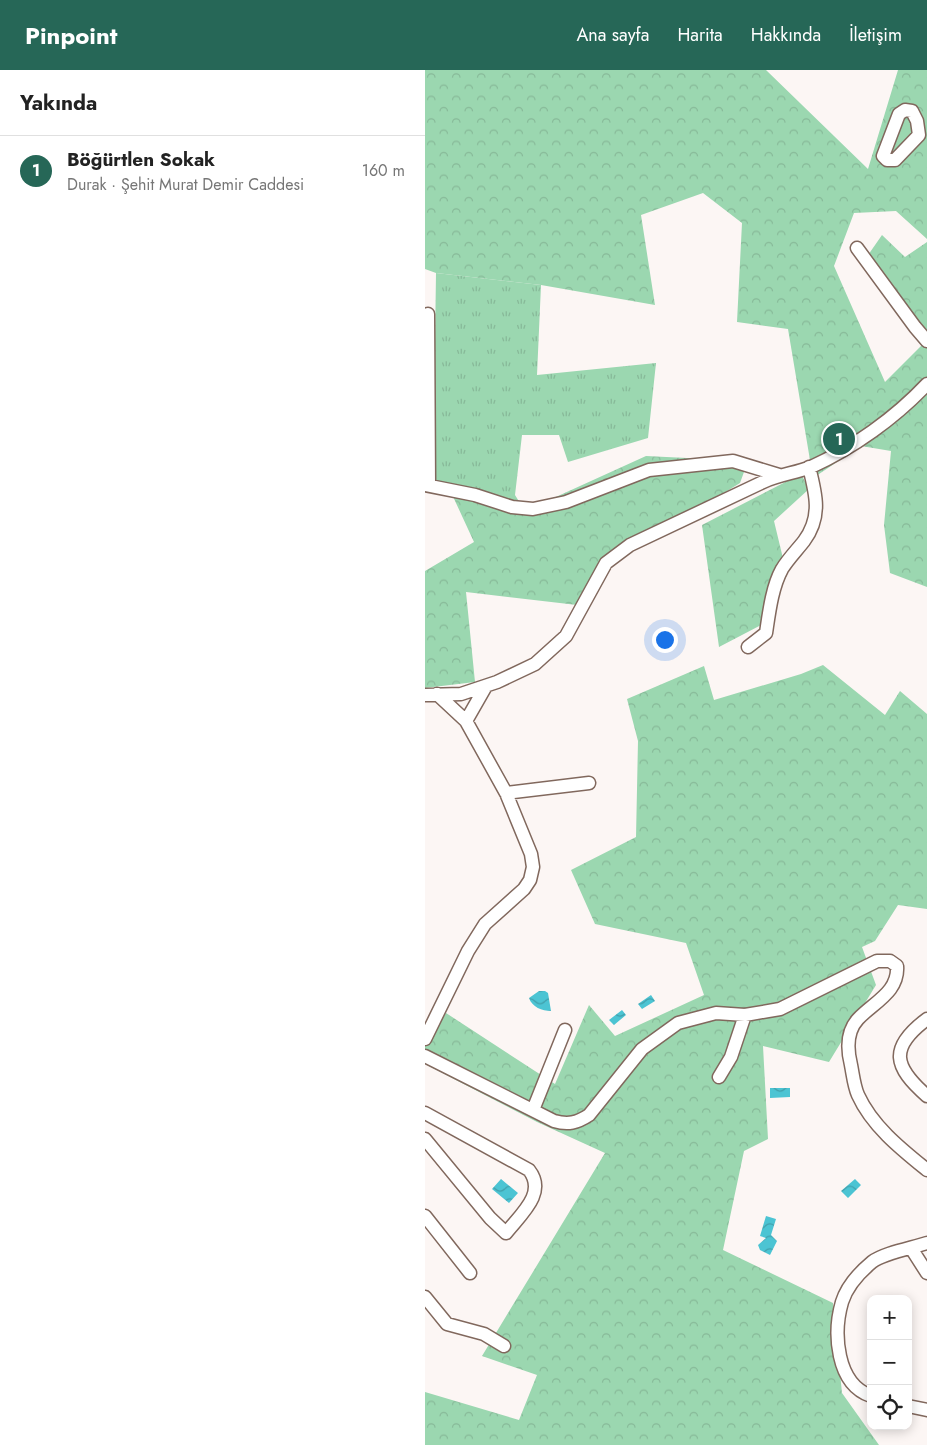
<!DOCTYPE html>
<html lang="tr">
<meta charset="utf-8">
<style>
body{margin:0;font-family:Jost,sans-serif;background:#f2f2f2;color:#222}
.controls{position:absolute;right:15px;bottom:15px;display:grid;overflow:hidden;border-radius:10px;box-shadow:0 2px 12px #0003}
.controls button{width:45px;height:45px;display:grid;place-items:center;padding:0;border:0;border-bottom:1px solid #e0e0e0;background:#fff;color:#222;font:25px sans-serif}
.you{position:absolute;left:239px;top:569px;width:18px;height:18px;margin:-12px;border:4px solid #fff;border-radius:50%;background:#1a73e8;box-shadow:0 0 0 8px #1a73e833}
.badge{display:grid;place-items:center;width:32px;height:32px;border-radius:50%;background:#266757;color:#fff;font-size:16px;font-weight:700}
.pin{position:absolute;translate:-50% -50%;border:2px solid #fff;box-shadow:0 1px 5px #0006}
.list{margin:0;padding:0;list-style:none}
h2{display:flex;justify-content:space-between;align-items:center;height:65px;margin:0;padding:0 20px;font-size:21px}
h2 small{font-size:16px;font-weight:400;color:#767676}
.list li{display:grid;grid-template-columns:32px 1fr auto;gap:15px;align-items:center;box-sizing:border-box;height:70px;padding:0 20px;border-top:1px solid #e0e0e0}
.list b{display:block;font-size:19px;white-space:nowrap}
.list p{margin:0;font-size:16px;white-space:nowrap;color:#767676}
.list em{font-size:16px;font-style:normal;color:#767676}
.icon{flex:none;width:28px;height:28px;fill:none;stroke:currentColor;stroke-width:2;stroke-linecap:round;stroke-linejoin:round}
.map{position:relative;flex:none;width:502px;height:1375px;overflow:hidden}
header{display:flex;align-items:center;gap:30px;box-sizing:border-box;height:70px;padding:0 25px;background:#266757;color:#fff}
header strong{font-size:24px}
nav{display:flex;gap:28px;margin-inline-start:auto;font-size:18px}
main{display:flex}
aside{flex:1;background:#fff}
.map>svg:first-child{display:block}
</style>
<header>
<strong>Pinpoint</strong>
<nav><a>Ana sayfa</a><a>Harita</a><a>Hakkında</a><a>İletişim</a></nav>
</header>
<main>
<aside>
<h2>Yakında<small></small></h2>
<ul class="list">
<li><span class="badge">1</span><div><b>Böğürtlen Sokak</b><p>Durak · Şehit Murat Demir Caddesi</p></div><em>160 m</em></li>
</ul>
</aside>
<div class="map">
<svg width="502" height="1375" viewBox="0 0 502 1375">
<defs>
<pattern id="grass-tufts" width="24" height="20" patternUnits="userSpaceOnUse" patternTransform="scale(1.25)"><rect width="24" height="20" fill="#9bd7b0"/><path d="M3 7l-1-3M5 7V3M7 7l1-3M15 17l-1-3M17 17v-4M19 17l1-3" fill="none" stroke="#87b998"/></pattern>
<pattern id="forest-crowns" width="20" height="18" patternUnits="userSpaceOnUse" patternTransform="scale(1.25)"><rect width="20" height="18" fill="#9bd7b0"/><path d="M2 6a3 3 0 1 1 6 0M12 15a3 3 0 1 1 6 0" fill="none" stroke="#87b998"/></pattern>
<pattern id="water-waves" width="16" height="10" patternUnits="userSpaceOnUse" patternTransform="scale(1.25)"><rect width="16" height="10" fill="#4cc4d3"/><path d="M0 5q4-4 8 0t8 0" fill="none" stroke="#41a0ac"/></pattern>
</defs>
<rect width="100%" height="100%" fill="#fcf6f4"/>
<path fill="url(#grass-tufts)" d="M11,203L116,215L112,305L231,293L223,368L143,392L134,365H97L90,425L100,441L25,420L8,410Z"/>
<path fill="url(#forest-crowns)" d="M0,0H341L443,99L473,0H502V169L471,141L429,143L409,196L460,312L502,270V517L465,503L459,455L466,381L436,376L388,408L363,259L312,252L317,153L278,123L216,145L230,235L116,215L11,203L0,199Z
M457,165L480,187L502,172V261L441,188Z
M221,386L323,391L315,413L177,498L152,535L41,522L50,612L0,618V501L49,472L25,420L100,441Z
M376,404L384,419L349,451L362,505L340,553L294,577L277,455Z
M398,595L460,645L475,621L502,644V839L473,835L450,871L437,877L451,915L404,992L338,976L343,1069L319,1081L298,1180L408,1233L417,1323L454,1375H0V1322L94,1350L112,1305L57,1286L180,1083L112,1052L0,994V976L21,943L130,1014L164,935L190,966L279,925L261,873L170,854L146,800L211,767L213,671L202,629L279,596L289,630L376,604Z"/>
<path fill="url(#water-waves)" d="M114,921H120L123,923L126,941C117,941 107,937 104,928Z
M226,925L230,931L217,939L213,934Z
M197,940L201,945L189,955L184,950Z
M345,1018H365V1027L345,1028Z
M76,1109L93,1123L84,1133L67,1119Z
M430,1109L436,1115L423,1128L416,1121Z
M341,1146L351,1149L346,1165L352,1171L345,1185L335,1180L333,1175L341,1168L335,1166Z"/>
<g fill="none" stroke-linecap="round" stroke-linejoin="round">
<defs>
<path id="minor" d="M480,40L487,41L492,51L494,65L470,90H462L458,86L474,44Z
M432,178L490,257L502,271
M3,244L4,415
M0,415L50,425L87,437L108,439L141,432L224,400L308,391L354,405
M323,577L341,563C344,543 347,517 357,499C363,489 372,480 379,471C397,447 391,424 384,397
M0,625L36,624L72,612L110,594L141,566L181,493L205,475L338,412C353,405 370,403 386,397C428,378 470,348 502,314
M41,651L61,616
M81,723L164,713
M502,949C463,978 469,997 502,1026
M0,969L43,881L60,854L99,819L105,810L108,797L106,784L81,723L41,651L12,624
M0,986L129,1051C143,1055 152,1053 164,1045L217,979L253,953L291,943L320,945L355,939L452,891H465L472,896C474,922 449,932 433,949C421,962 422,979 426,995C428,1005 429,1016 433,1025C447,1056 476,1079 502,1100
M294,1007L306,987L320,945
M108,1040L140,960
M0,1043L104,1100C122,1123 96,1144 81,1163L65,1148L0,1069
M0,1146L45,1203
M486,1178L502,1203
M0,1227L22,1254L59,1264L79,1276
M446,1326C411,1314 408,1263 417,1232C422,1216 435,1202 447,1192C459,1183 487,1178 502,1173
M483,1336L502,1340"/>
</defs>
<use href="#minor" stroke="#81685d" stroke-width="15"/>
<use href="#minor" stroke="#fff" stroke-width="12"/>
</g>
</svg>
<div class="controls">
<button>+</button>
<button>−</button>
<button><svg class="icon" aria-label="locate" viewBox="0 0 24 24"><circle cx="12" cy="12" r="6"/><path d="M12 2v4M12 18v4M2 12h4M18 12h4"/></svg></button>
</div>
<div class="you"></div>
<div class="pin badge" style="left:414px;top:369px">1</div>
</div>
</main>
